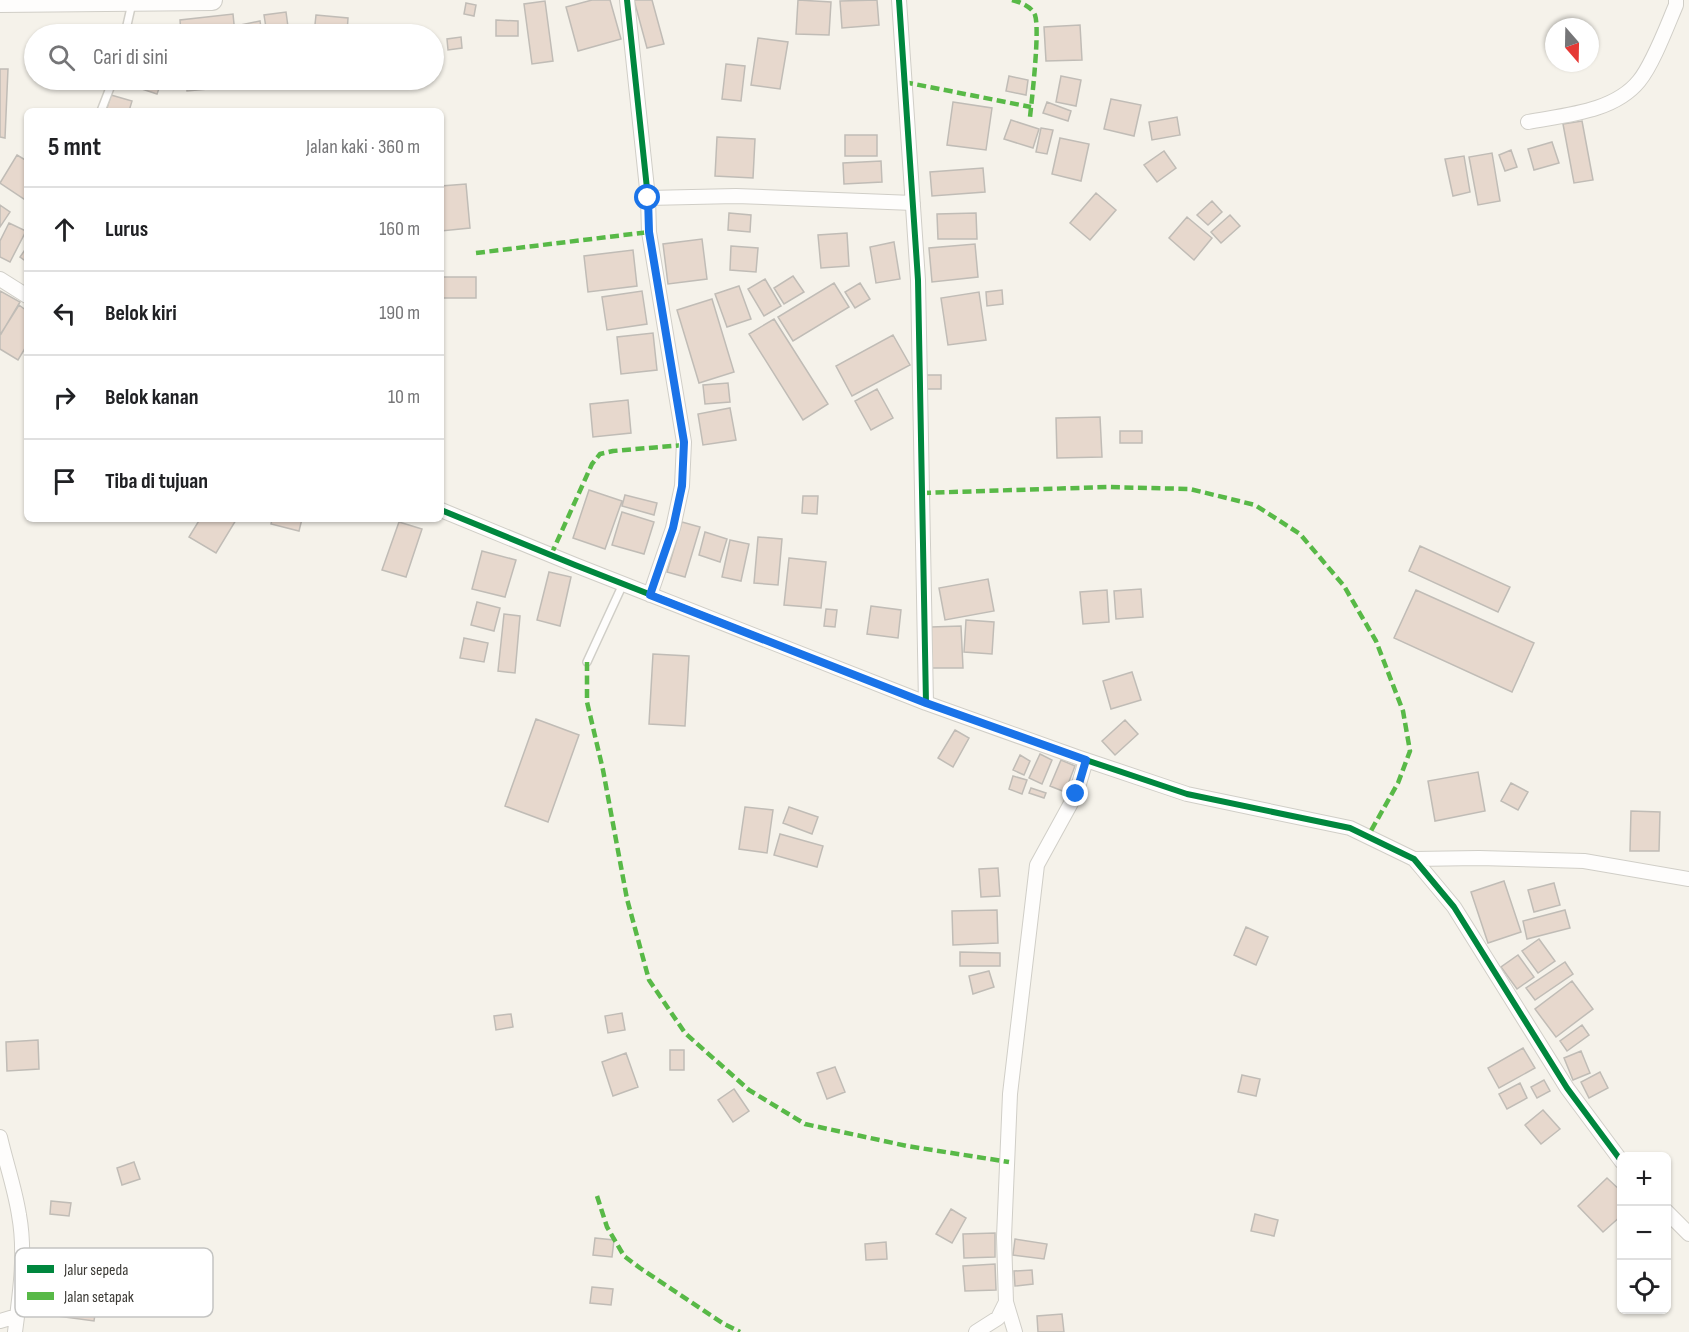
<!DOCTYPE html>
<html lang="id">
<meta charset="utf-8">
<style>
body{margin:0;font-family:"Sofia Sans Condensed",sans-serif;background:#f6f6f6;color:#202124}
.controls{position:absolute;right:18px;bottom:18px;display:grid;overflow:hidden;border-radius:9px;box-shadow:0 2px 4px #0004}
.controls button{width:54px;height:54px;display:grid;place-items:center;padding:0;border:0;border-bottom:2px solid #e0e0e0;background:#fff;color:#202124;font:30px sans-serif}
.compass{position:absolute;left:1545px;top:18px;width:54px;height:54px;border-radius:50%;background:#fff;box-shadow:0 2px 4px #0004;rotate:160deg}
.stop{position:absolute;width:18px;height:18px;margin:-14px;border:4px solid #1a73e8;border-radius:50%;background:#fff}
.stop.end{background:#1a73e8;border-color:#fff;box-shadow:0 2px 6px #0008}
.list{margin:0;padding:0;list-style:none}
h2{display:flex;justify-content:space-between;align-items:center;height:78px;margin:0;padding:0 24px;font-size:26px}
h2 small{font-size:20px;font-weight:400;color:#757577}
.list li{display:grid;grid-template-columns:39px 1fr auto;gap:18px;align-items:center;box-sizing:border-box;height:84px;padding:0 24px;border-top:2px solid #e0e0e0}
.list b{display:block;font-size:22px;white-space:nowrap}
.list em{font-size:20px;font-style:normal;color:#757577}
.icon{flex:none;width:33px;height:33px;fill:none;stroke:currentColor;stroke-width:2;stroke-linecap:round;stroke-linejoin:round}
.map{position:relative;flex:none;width:1689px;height:1332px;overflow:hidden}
.search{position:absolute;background:#fff;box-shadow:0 2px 4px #0004;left:24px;top:24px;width:420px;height:66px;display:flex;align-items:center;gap:15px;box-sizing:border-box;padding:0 21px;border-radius:33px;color:#757577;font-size:22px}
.panel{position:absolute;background:#fff;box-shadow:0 2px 4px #0004;left:24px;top:108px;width:420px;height:414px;border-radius:9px}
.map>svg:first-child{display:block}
</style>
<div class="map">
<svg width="1689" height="1332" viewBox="0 0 1689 1332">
<rect width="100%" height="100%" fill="#f5f2ea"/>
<path fill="#e7d8cd" stroke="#c0bcb6" stroke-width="1.5" d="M592,0H610L621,39L578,51L566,7Z
M634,0H652L664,44L647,48Z
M798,0L831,2L829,35L796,34Z
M877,0L879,25L842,28L840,1Z
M545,1L553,61L532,64L524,4Z
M466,3L476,5L474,16L464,14Z
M286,12L289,34H267L264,15Z
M233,14L235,34H181L180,20Z
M316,15L348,18L347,34H314Z
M496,20L518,21V36H496Z
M260,21L262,34H242L240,25Z
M1080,25L1082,60L1046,61L1044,27Z
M461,37L462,48L448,50L447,39Z
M758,38L788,42L780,89L751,85Z
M726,64L745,66L741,101L722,99Z
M0,69H8L5,138L0,137Z
M1009,76L1028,80L1026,95L1006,91Z
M1061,76L1081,80L1076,106L1056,102Z
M129,80H162L157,94L127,84Z
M186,80H240L241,86L187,91Z
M111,95L132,101L129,111H106Z
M1111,99L1141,105L1134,136L1104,129Z
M953,102L992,108L986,150L947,145Z
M1047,102L1071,111L1068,121L1043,113Z
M1177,117L1180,135L1152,140L1149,122Z
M1011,120L1039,129L1033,148L1004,139Z
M1582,121L1593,180L1574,183L1563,124Z
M1041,128L1053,130L1047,154L1036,152Z
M845,135H877V156H845Z
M717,137L755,139L753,178L715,176Z
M1060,138L1089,144L1081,181L1052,174Z
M1552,142L1559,163L1534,170L1528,149Z
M1511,150L1517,167L1505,171L1499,155Z
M1164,151L1176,168L1157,182L1144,165Z
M1492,153L1500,201L1478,205L1469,157Z
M17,155L27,161V201L0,183Z
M1464,156L1470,192L1453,196L1445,159Z
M881,161L882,182L844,184L843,163Z
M983,168L985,192L932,196L930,172Z
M466,184L470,228L441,231V186Z
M1096,193L1116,210L1090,240L1070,223Z
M1212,201L1222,212L1208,225L1197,215Z
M0,205L10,212L0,227Z
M729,213L751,215L750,232L728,230Z
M976,213L977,239H938L937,214Z
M1230,215L1240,226L1221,243L1211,232Z
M1187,217L1212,238L1194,260L1169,238Z
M9,223L26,231L10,262L0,257V241Z
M847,233L849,266L821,268L818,235Z
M702,239L707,279L668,284L663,244Z
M894,242L900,279L876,283L870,247Z
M975,244L978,277L932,282L929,248Z
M731,246L758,248L756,272L730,270Z
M27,247V262L20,257Z
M633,250L637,286L588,292L584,256Z
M793,276L804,292L784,304L774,288Z
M441,277H476V298H441Z
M765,279L781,306L764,316L748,289Z
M834,283L849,307L793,341L778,317Z
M860,283L870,299L855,308L845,292Z
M739,286L751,319L727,327L715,294Z
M1002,290L1003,304L987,306L986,292Z
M0,291L20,302L1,334L0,333Z
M642,291L647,324L607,330L602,297Z
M979,292L986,340L948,345L941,298Z
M712,299L734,372L699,383L677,310Z
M19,305L27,311V345L18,360L0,349V335Z
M774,319L828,404L803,420L749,334Z
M653,333L657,370L621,374L617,337Z
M893,335L910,365L852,396L836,366Z
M926,375H941V389H927Z
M728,383L730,402L705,404L703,385Z
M877,389L893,418L871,430L855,401Z
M628,400L631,433L593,437L590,404Z
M730,408L736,440L703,445L698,414Z
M1100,417L1102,457L1057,458L1056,418Z
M1120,431H1142V443H1120Z
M589,490L622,501L605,549L573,538Z
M625,495L657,503L654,515L622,506Z
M803,496H818L817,514L802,513Z
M622,512L654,522L644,554L612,545Z
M200,519L236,520L216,553L189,537Z
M272,519H302L299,531L271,524Z
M399,522L422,529L406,577L382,570Z
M682,522L700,527L685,577L667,572Z
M705,532L727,539L720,562L699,555Z
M758,537L782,539L778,585L754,583Z
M730,540L749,544L741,581L722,577Z
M1420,546L1510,587L1498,612L1409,571Z
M482,551L516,560L505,597L472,589Z
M789,558L826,562L821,608L784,605Z
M549,572L571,577L560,626L537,620Z
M988,579L994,611L945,620L939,588Z
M1141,589L1143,617L1116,619L1114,591Z
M1107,590L1109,622L1083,624L1080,592Z
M1416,590L1534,643L1512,692L1394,638Z
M477,602L500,608L494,631L471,625Z
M871,606L901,610L898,638L867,634Z
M826,609L837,610L835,627L824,626Z
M504,614L520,616L515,673L498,671Z
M966,620L994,622L992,654L964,652Z
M961,626L963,668H932L931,627Z
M464,638L488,643L484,662L460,658Z
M653,654L689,656L685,726L649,724Z
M1132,672L1141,700L1111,709L1103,681Z
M536,719L579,735L548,822L505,806Z
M1125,720L1138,734L1115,755L1102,741Z
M955,730L969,738L953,767L938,758Z
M1040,754L1052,760L1042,784L1029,778Z
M1020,755L1030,761L1024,775L1013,770Z
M1061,760L1075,766L1065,792L1050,786Z
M1478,772L1485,811L1435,821L1428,781Z
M1013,776L1027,780L1022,794L1009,789Z
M1511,783L1528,792L1518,810L1501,801Z
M1031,788L1046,793L1044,798L1029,793Z
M745,807L773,810L767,853L739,849Z
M789,807L818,817L812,834L783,823Z
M1631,811L1660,812L1659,851H1630Z
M780,834L823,846L817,867L774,855Z
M998,868L1000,896L981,897L979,869Z
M1504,881L1521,932L1488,943L1471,892Z
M1554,883L1560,905L1534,912L1528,890Z
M997,910L998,943L953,945L952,911Z
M1565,910L1570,928L1527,939L1523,921Z
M1246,927L1268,937L1256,965L1234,955Z
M1539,939L1555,961L1538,973L1522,951Z
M960,952L1000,953V966H960Z
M1518,955L1534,977L1517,989L1501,967Z
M1565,962L1573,974L1535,1000L1526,988Z
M989,971L994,987L973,994L969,976Z
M1572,981L1593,1009L1556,1037L1535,1009Z
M622,1013L625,1030L608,1033L605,1016Z
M511,1014L513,1027L496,1030L494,1016Z
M1582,1025L1589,1035L1567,1051L1560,1041Z
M38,1040L39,1069L7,1071L6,1042Z
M1523,1048L1535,1068L1499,1088L1488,1068Z
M670,1050H684V1070H670Z
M1581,1051L1590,1073L1573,1080L1564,1058Z
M626,1053L638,1087L613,1096L602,1062Z
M835,1067L845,1092L827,1099L817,1073Z
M1600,1072L1608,1088L1589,1098L1581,1082Z
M1242,1075L1260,1079L1256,1096L1238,1092Z
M1544,1080L1550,1091L1537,1098L1531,1087Z
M1520,1083L1527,1098L1507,1109L1499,1094Z
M734,1089L749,1111L733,1122L718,1100Z
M1543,1110L1560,1129L1541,1144L1525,1125Z
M134,1162L140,1179L122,1185L117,1168Z
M1607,1178L1622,1192V1215L1603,1232L1578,1206Z
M51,1201L71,1203L69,1216L50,1214Z
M951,1209L966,1218L952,1243L936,1234Z
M1255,1214L1278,1220L1274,1236L1251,1231Z
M995,1233V1257L964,1258L963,1234Z
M595,1238L614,1240L612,1257L593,1255Z
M1015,1239L1047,1244L1044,1259L1013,1255Z
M886,1242L887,1259L866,1260L865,1244Z
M995,1264L996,1290L965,1291L963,1266Z
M1032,1270L1033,1284L1015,1286L1014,1271Z
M48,1281L99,1289L94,1321L43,1314Z
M592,1287L613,1289L611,1305L590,1303Z
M1062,1314L1064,1332H1038L1037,1316Z"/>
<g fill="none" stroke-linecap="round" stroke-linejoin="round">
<defs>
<path id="lane" d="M125,34L132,3
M101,111L113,80
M587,662L623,584"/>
<path id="street" d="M627,0L648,198L649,232L684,442L682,486L673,528L650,595
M899,0L918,280L926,703
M1528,122C1565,115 1614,112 1639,81C1653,64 1667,26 1676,5V0
M648,198L736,196L913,203
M0,279L27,296
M441,510L575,565L926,703L1077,757L1187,794L1350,828L1414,859L1454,907L1567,1088L1622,1162
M1414,859L1479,858L1584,861L1689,879
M0,1137C6,1163 15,1189 19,1215C26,1253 20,1294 15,1332
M1666,1211L1689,1234
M1006,1302L1015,1332
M0,1321L17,1316
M976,1332L998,1318L1006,1302L1004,1237L1010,1094L1037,865L1076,794L1086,760"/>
<path id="secondary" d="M0,2L212,0"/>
</defs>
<use href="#lane" stroke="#d0cec7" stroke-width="10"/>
<use href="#street" stroke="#d0cec7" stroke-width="16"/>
<use href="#secondary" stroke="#d0cec7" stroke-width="22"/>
<use href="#lane" stroke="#fefdfc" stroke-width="7"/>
<use href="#street" stroke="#fefdfc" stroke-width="14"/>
<use href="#secondary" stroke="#fefdfc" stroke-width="20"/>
<path stroke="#58b947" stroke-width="4.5" stroke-dasharray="9 4.5" stroke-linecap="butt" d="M1012,0C1020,2 1031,6 1035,15C1040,30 1032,98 1030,117
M904,82L1031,107
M476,253L649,232
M922,493L1107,487L1190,489L1255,505L1300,534L1344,586L1376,641L1403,711L1410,751L1398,783L1368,836
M551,555L592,464L600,454L613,451L684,445
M587,662V702L603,770L627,899L649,980L685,1033L749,1090L805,1124L907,1146L1009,1162
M597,1196L607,1227L624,1256L640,1268L724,1324L740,1332"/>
<defs>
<path id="cycleway" d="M627,0L648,198L649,232L684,442L682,486L673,528L650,595
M899,0L918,280L926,703
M441,510L575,565L926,703L1077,757L1187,794L1350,828L1414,859L1454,907L1567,1088L1622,1162"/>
</defs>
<use href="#cycleway" stroke="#fff" stroke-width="10"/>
<use href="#cycleway" stroke="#00873e" stroke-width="6"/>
</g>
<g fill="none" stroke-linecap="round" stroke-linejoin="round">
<path stroke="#1a73e8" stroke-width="8" d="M648,198L649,232L684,442L682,486L673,528L650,595L926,703L1086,760L1076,794"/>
</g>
<rect x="15" y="1248" width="198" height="69" rx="9" fill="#fff" stroke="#c4c4c2" stroke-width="1.5"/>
<rect x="27" y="1265" width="27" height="8" fill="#00873e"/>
<rect x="27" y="1292" width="27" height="8" fill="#58b947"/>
<g font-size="16" fill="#3b3934">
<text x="64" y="1275">Jalur sepeda</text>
<text x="64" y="1302">Jalan setapak</text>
</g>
</svg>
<div class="controls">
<button>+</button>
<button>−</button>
<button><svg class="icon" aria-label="locate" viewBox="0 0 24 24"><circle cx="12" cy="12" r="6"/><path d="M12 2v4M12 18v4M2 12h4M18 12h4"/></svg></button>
</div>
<svg class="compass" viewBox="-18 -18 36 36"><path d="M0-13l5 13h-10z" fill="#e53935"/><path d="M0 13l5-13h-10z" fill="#757577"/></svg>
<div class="stop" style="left:648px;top:198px"></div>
<div class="stop end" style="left:1076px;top:794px"></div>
<div class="search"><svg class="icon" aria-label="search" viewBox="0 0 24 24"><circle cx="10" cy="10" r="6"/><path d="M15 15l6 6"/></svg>Cari di sini</div>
<section class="panel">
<h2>5 mnt<small>Jalan kaki · 360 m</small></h2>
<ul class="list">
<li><svg class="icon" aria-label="ahead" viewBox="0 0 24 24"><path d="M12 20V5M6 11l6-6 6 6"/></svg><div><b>Lurus</b></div><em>160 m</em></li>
<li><svg class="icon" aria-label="left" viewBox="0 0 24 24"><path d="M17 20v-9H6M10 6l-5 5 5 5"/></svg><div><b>Belok kiri</b></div><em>190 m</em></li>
<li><svg class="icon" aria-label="right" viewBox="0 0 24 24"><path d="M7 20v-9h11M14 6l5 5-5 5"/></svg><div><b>Belok kanan</b></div><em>10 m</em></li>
<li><svg class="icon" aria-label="arrive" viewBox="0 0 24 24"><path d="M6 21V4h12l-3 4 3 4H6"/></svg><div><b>Tiba di tujuan</b></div></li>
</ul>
</section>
</div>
